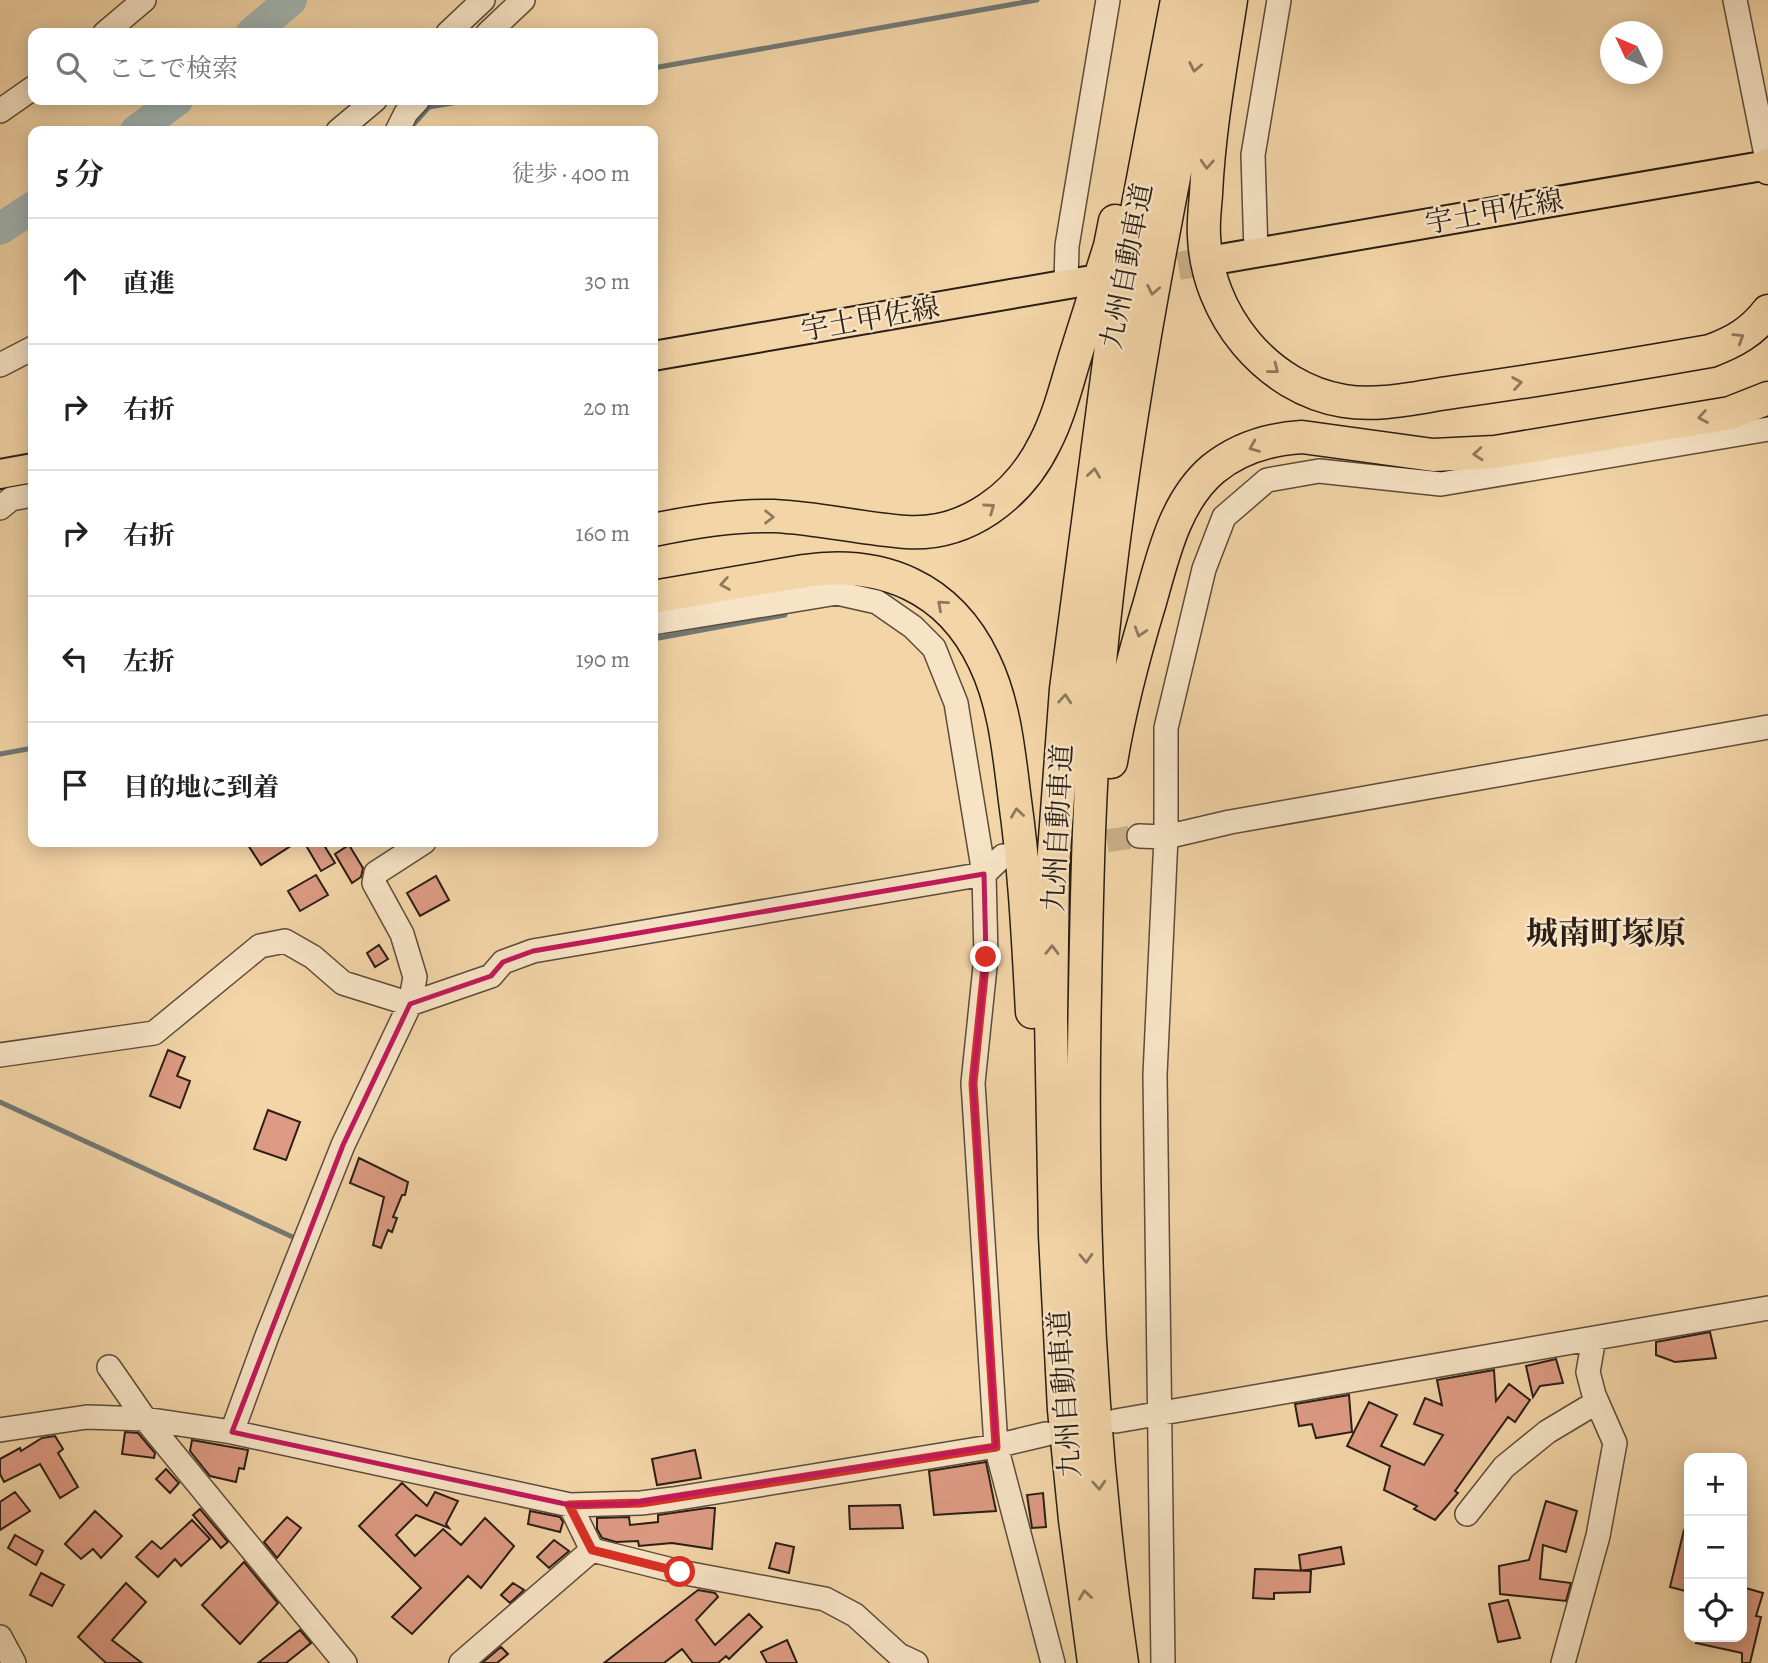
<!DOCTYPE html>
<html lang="ja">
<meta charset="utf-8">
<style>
body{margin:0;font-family:Alegreya,"Noto Serif JP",serif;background:#f2f2f2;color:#222}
.controls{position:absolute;right:21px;bottom:21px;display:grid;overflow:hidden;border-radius:14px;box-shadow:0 4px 18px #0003}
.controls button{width:63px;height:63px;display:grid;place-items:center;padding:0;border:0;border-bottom:2px solid #e0e0e0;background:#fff;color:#222;font:35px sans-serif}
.compass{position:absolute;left:1600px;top:21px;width:63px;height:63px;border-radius:50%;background:#fff;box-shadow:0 4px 18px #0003;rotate:314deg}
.stop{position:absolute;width:21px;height:21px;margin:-16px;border:5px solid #d93025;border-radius:50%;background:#fff}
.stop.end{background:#d93025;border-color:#fff;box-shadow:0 2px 7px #0008}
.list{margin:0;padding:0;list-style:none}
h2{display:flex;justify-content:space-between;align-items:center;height:91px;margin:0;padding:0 28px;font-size:30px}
h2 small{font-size:23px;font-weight:400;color:#767676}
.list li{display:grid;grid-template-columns:46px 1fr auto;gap:21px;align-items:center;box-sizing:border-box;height:126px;padding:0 28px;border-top:2px solid #e0e0e0}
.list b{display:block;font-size:26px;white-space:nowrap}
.list em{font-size:23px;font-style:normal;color:#767676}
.icon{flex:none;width:38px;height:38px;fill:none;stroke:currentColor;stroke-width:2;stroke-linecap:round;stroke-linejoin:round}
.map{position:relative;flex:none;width:1768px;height:1663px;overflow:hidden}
.search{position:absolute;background:#fff;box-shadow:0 4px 18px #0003;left:28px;top:28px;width:630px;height:77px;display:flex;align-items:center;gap:18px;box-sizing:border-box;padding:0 24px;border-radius:14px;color:#767676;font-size:26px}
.panel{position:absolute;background:#fff;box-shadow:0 4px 18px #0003;left:28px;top:126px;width:630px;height:721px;border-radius:14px}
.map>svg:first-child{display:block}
</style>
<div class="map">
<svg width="1768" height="1663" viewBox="0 0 1768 1663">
<rect width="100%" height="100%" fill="#f3d5a7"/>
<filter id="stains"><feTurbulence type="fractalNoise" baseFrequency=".00286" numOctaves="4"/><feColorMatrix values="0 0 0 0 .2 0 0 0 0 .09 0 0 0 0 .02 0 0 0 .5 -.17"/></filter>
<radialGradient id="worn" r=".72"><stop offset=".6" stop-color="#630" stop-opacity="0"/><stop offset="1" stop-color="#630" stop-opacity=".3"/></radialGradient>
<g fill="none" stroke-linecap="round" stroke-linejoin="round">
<path stroke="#717974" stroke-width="5" d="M653,68L1037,0
M411,127L429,107L470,100
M653,639L785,615
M0,754L33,748
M0,1102L297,1239"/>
<path stroke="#a1b6b3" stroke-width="32" d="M252,33L291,0
M136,131L177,100
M0,229L33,207"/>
</g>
<path fill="#dd9b83" stroke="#2a1e16" stroke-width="2" d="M246,842H297L261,865Z
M304,842H322L335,863L321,871Z
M349,845L363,868L361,877L352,883L335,854Z
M316,875L328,895L300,911L288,891Z
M436,876L449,900L420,916L407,893Z
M379,945L388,959L375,967L367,953Z
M168,1050L185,1057L177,1076L190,1081L180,1108L150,1096Z
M268,1110L300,1122L286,1160L254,1149Z
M359,1158L408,1182L405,1195H402L393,1217L397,1218L392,1232L388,1230L381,1248L373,1245L384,1197L350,1183Z
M1710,1332L1716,1358L1675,1362L1656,1355V1342Z
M1556,1359L1563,1383L1540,1386L1533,1397L1526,1366Z
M1494,1370L1496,1401L1509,1384L1530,1400L1515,1422L1508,1417L1455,1491L1458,1493L1435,1520L1414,1509L1417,1506L1384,1490L1390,1466L1347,1446L1369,1402L1397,1415L1381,1446L1424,1465L1443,1435L1414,1424L1425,1398L1442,1405L1437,1380Z
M1349,1395L1352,1432L1316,1438L1312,1424L1299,1426L1295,1404Z
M125,1432L138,1433L155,1453L154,1458L122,1454Z
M55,1436L63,1449L58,1453L78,1487L60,1498L40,1464L4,1482L0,1474V1459L20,1448L21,1451L42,1438Z
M192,1440L248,1450L244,1469L239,1468L236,1482L210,1476L190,1451Z
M695,1450L701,1478L657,1485L652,1459Z
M986,1462L996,1511L934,1515L929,1471Z
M166,1469L179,1483L170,1493L156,1479Z
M402,1483L427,1506L435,1492L458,1501L446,1524L449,1528L416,1515L396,1535L415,1556L443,1529L461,1545L485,1518L514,1546L481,1588L468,1576L412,1634L392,1617L421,1588L359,1526Z
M15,1492L30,1511L0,1530V1502Z
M1043,1493L1046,1527L1032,1528L1027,1495Z
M1546,1501L1577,1511L1566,1552L1543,1545L1540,1579L1571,1583L1566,1601L1500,1594L1499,1566L1529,1560Z
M900,1505L903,1528L850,1529L849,1506Z
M707,1508H715L712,1549L672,1543L639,1546L638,1541L616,1542L602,1538L597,1529V1518L629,1517L630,1525L658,1522V1515Z
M200,1509L228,1542L221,1548L193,1515Z
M95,1511L122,1536L101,1558L93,1549L81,1559L65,1544Z
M530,1511L560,1517L563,1522L560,1532L528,1524Z
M287,1517L301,1528L277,1558L264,1542Z
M192,1520L210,1539L181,1566L175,1559L158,1577L136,1557L152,1541L161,1549Z
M1684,1530L1689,1531V1592L1670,1587Z
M15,1535L43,1551L36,1565L8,1548Z
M554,1540L569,1551L549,1568L537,1557Z
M776,1543L794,1547L789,1573L769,1568Z
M1341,1547L1344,1564L1301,1571L1299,1555Z
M244,1562L278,1603L240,1644L202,1605Z
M1255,1569L1311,1571L1310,1592L1274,1593V1599L1253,1598Z
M41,1573L64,1585L52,1606L30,1595Z
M126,1583L146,1602L112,1640L142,1663H106L78,1637Z
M513,1583L524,1590L510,1603L501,1595Z
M1742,1587L1763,1593L1756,1616L1761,1617L1750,1663H1742V1653L1696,1643L1697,1637H1742Z
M698,1590L715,1593L718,1597L696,1620L715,1645L749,1614L762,1627L729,1659L726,1656L718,1663H693L682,1649L664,1663H604Z
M1508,1600L1520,1638L1498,1642L1489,1604Z
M300,1630L311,1643L286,1663H258Z
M787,1640L797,1663H767L761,1652Z
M501,1647L508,1654L497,1663H482Z"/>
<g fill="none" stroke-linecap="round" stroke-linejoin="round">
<path stroke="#cbb08a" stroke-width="23" stroke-dasharray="23 11" stroke-linecap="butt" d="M1006,856L1139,836"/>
<path stroke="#cbb08a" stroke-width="28" stroke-dasharray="28 14" stroke-linecap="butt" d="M1137,273L1220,259"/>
<defs>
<path id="minor" d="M1735,0L1768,165
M105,33L144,0
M448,33L483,0
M488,33L523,0
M0,111L33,88
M338,131L375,100
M397,131L406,113L418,100
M1256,253L1253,155L1279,0
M1066,285L1067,246L1108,0
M0,365L33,348
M0,508L11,499L33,495
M653,623L837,593L877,602L913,627L934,648L956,703L984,874L986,957L973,1083L996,1446L1053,1663
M1139,836L1166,837L1230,822L1768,727
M0,1055L154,1033L260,946L285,941L313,957L343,983L410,1004L491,976L503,962L533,951L984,874L1003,856
M109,1367L145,1419L345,1663
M1116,1421L1768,1308
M0,1430L87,1417L145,1419L232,1432L570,1505L641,1503L673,1499L996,1446L1046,1434
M232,1432L267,1336L343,1145L410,1004L415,977L402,934L374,883L376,873L424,842
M570,1505L592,1550
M1467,1514L1504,1467L1547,1432L1597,1402
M592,1550L680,1572L825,1599L855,1615L899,1655L916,1663
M0,1637L14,1663
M461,1663L592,1550
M1163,1663L1155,1075L1166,837V728L1204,569L1224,517L1267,480L1319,471L1441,484L1768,429
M1563,1663L1598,1536L1615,1443L1594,1395L1588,1372L1594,1338"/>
<path id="major" d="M1220,259L1768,165
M653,356L1086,281
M0,474L33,468"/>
<path id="highway" d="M1231,0C1221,65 1209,129 1206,194C1205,208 1203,222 1204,236C1207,314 1266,388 1344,401C1379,407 1418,397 1454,392C1539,380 1625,366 1710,351C1734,342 1752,332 1768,311
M1768,165V168
M653,530C693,522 733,515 774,516C819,518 862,529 906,532C967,536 1019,496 1045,443C1059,416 1066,386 1075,357C1087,320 1098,283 1110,246L1115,221
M653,597L804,571C883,560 949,587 984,661C1005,704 1009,754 1015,801C1025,872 1028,940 1032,1012
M1111,762C1120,707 1134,655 1150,602C1163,556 1175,501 1213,469C1239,448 1269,439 1302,437L1433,455L1495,452L1730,413L1768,398
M1094,1663L1075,1520L1064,1410L1055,1235L1051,1017L1053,866L1066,689L1111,347L1177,0
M1122,1663C1089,1441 1080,1216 1085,992C1087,885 1089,778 1099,672C1120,446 1164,223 1209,0"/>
</defs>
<use href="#minor" stroke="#5c4c3a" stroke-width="26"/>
<use href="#major" stroke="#2a1e16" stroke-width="32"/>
<use href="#highway" stroke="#2a1e16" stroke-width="35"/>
<use href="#minor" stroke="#f7e4c6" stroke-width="23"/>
<use href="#major" stroke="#f3d5a7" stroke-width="28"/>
<use href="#highway" stroke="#f3d5a7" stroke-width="32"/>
</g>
<defs><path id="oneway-chevron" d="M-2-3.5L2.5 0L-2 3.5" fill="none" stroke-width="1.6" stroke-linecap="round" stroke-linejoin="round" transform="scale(1.75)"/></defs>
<g stroke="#8e7a5e">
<use href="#oneway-chevron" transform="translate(1195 67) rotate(101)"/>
<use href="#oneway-chevron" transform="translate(1207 164) rotate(93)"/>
<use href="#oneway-chevron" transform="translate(1153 290) rotate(101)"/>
<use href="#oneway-chevron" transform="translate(1739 338) rotate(-32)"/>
<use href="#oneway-chevron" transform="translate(1274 369) rotate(38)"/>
<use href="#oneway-chevron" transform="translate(1517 383) rotate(-9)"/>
<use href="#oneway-chevron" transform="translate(1703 417) rotate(171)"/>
<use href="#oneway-chevron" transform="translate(1254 447) rotate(158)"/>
<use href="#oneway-chevron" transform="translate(1478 454) rotate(175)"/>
<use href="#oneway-chevron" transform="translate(1094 473) rotate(-82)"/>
<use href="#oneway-chevron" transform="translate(990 508) rotate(-35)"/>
<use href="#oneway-chevron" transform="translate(769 517)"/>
<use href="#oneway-chevron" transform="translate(725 584) rotate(170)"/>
<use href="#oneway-chevron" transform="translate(942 605) rotate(-139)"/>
<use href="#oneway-chevron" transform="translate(1140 632) rotate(107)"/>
<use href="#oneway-chevron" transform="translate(1065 699) rotate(-86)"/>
<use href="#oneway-chevron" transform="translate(1017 813) rotate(-98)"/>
<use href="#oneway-chevron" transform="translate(1052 950) rotate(-89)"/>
<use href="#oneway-chevron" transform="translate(1086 1258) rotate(88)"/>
<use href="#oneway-chevron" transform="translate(1099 1485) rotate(86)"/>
<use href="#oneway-chevron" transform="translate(1085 1595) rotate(-98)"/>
</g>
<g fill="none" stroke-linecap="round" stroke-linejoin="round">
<path stroke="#d93025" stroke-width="9" d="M680,1572L592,1550L569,1505L641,1503L996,1447L973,1083L986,957"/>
</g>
<path fill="none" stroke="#c2185b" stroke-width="5" stroke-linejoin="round" d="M984,874L986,957L973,1083L996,1446L625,1504L570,1505L232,1432L343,1145L410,1004L491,976L503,962L533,951Z"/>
<g text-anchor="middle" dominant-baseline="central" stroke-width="5" stroke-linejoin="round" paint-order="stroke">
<g font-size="28" fill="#2a1e16" stroke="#f7e4c6">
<text transform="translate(1494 212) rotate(-10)">宇土甲佐線</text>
<text transform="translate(1127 266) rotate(-79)">九州自動車道</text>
<text transform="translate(870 319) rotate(-10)">宇土甲佐線</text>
<text transform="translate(1058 828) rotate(-87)">九州自動車道</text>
<text transform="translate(1065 1394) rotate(-94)">九州自動車道</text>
</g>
<g font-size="32" font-weight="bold" fill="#2a1e16" stroke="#f7e4c6">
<text x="1606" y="933">城南町塚原</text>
</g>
</g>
<rect width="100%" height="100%" filter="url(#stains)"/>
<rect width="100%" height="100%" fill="url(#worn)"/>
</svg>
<div class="controls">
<button>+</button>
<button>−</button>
<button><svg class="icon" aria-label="locate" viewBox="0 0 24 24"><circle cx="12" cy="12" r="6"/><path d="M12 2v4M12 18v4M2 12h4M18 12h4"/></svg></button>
</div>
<svg class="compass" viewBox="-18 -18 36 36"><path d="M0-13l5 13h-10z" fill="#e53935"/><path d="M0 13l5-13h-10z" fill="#767676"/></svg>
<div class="stop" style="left:680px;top:1572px"></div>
<div class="stop end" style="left:986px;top:957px"></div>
<div class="search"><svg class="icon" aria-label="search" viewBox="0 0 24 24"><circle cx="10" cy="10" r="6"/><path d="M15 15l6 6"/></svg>ここで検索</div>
<section class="panel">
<h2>5 分<small>徒歩 · 400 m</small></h2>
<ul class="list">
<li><svg class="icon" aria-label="ahead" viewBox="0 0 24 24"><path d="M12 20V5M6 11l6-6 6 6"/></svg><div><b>直進</b></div><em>30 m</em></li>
<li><svg class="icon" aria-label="right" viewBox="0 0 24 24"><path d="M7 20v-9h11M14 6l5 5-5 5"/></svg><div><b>右折</b></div><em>20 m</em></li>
<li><svg class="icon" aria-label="right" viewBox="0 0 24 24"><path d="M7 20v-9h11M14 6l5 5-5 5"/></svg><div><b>右折</b></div><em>160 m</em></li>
<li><svg class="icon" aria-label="left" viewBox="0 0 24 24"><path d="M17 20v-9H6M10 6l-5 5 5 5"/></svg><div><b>左折</b></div><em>190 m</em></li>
<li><svg class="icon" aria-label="arrive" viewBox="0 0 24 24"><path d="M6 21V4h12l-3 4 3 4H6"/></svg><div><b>目的地に到着</b></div></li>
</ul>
</section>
</div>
